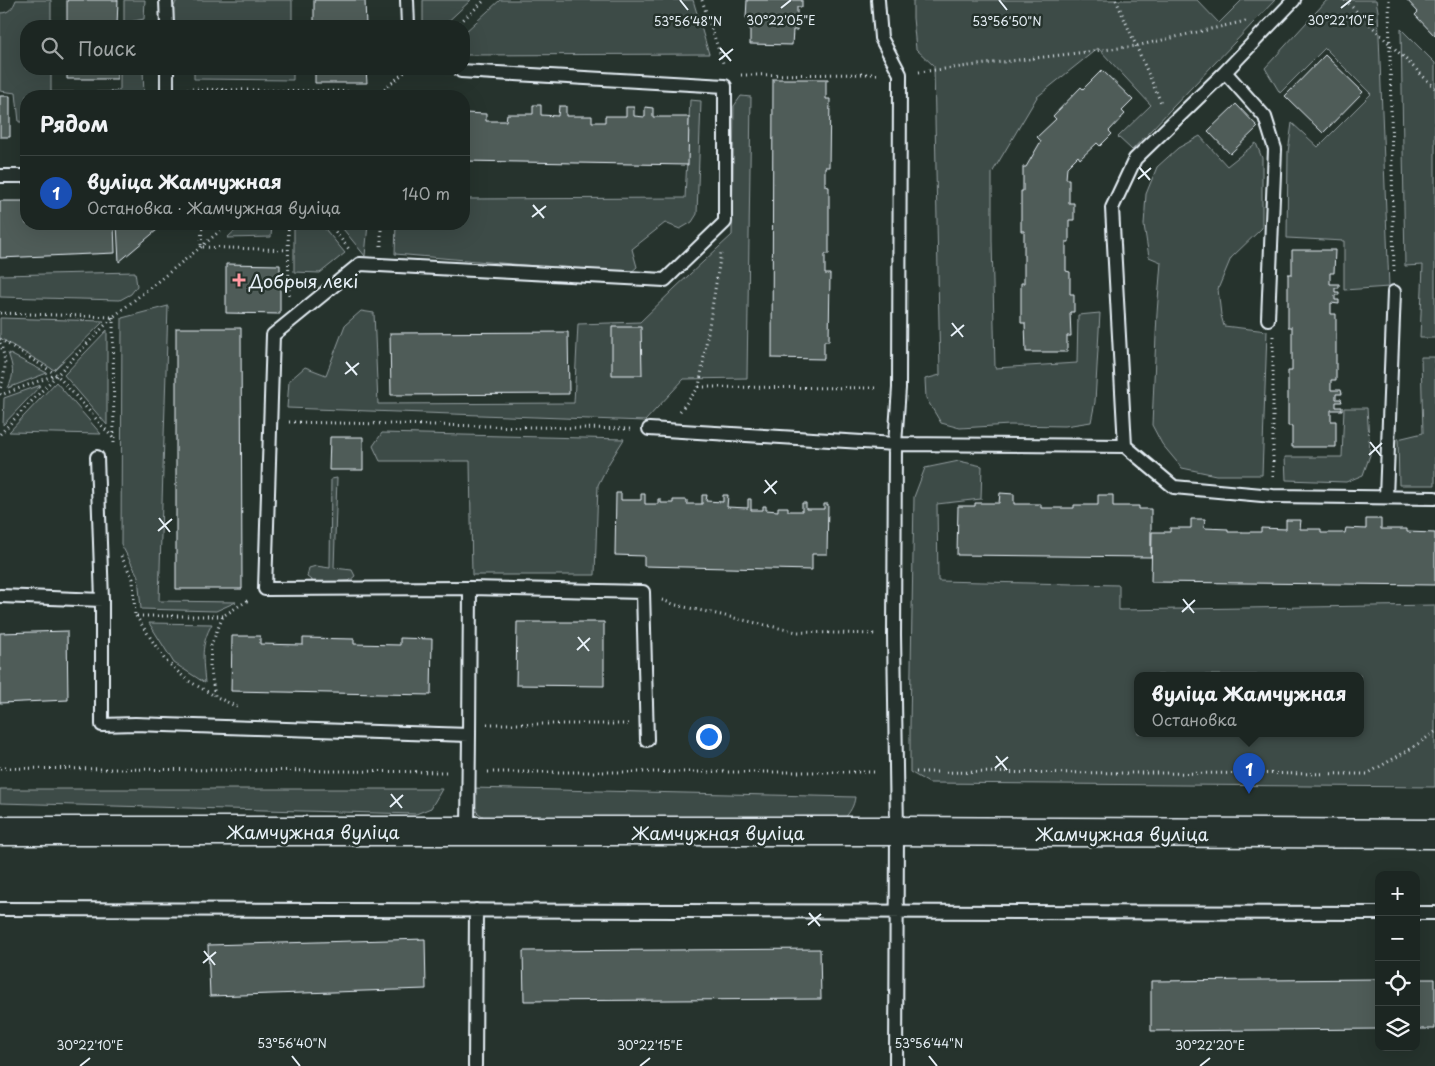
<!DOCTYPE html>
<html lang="ru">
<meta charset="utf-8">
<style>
body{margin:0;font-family:"Playpen Sans",sans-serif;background:#252e2a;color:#f1f3f6}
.controls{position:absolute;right:15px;bottom:15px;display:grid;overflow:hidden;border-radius:10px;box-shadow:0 5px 20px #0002}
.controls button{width:45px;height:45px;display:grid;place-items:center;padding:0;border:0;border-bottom:1px solid #3a4340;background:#1c2622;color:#f1f3f6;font:25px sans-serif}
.you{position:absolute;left:708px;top:736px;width:18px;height:18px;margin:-12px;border:4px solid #fff;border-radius:50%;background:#1a73e8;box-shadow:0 0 0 8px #1a73e833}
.badge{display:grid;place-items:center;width:32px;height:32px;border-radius:50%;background:#2563eb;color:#fff;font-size:16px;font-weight:700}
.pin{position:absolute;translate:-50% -41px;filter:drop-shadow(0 1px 2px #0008)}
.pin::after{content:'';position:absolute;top:26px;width:18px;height:15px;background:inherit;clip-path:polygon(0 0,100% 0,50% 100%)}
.popup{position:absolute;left:1134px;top:672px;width:230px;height:65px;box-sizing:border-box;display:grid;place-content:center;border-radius:10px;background:#1c2622;filter:drop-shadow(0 1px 4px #0005);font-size:16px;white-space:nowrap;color:#a0a5a5}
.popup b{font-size:19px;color:#f1f3f6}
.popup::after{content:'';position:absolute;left:50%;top:100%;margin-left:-10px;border:10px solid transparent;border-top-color:#1c2622}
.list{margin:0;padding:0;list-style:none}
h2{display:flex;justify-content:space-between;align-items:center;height:65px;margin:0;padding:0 20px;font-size:21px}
h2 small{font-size:16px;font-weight:400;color:#a0a5a5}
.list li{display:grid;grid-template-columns:32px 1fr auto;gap:15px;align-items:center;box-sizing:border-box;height:75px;padding:0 20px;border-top:1px solid #3a4340}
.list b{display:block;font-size:19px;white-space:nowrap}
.list p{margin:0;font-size:16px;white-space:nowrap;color:#a0a5a5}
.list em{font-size:16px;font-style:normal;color:#a0a5a5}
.icon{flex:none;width:28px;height:28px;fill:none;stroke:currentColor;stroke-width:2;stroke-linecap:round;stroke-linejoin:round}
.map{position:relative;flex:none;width:1435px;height:1066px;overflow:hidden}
.search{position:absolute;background:#1c2622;box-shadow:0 5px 20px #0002;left:20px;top:20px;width:450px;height:55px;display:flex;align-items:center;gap:12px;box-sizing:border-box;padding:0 18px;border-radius:20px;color:#a0a5a5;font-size:19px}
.panel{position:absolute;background:#1c2622;box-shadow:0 5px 20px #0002;left:20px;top:90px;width:450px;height:140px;border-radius:20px}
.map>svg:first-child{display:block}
</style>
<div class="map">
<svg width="1435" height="1066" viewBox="0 0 1435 1066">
<rect width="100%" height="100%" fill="#26332d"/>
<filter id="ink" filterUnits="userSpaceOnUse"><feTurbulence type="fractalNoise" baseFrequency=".02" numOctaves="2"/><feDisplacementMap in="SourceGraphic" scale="10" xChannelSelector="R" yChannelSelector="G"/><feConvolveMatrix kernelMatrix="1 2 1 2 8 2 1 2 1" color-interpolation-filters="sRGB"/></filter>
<g filter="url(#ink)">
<path fill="#3e4b47" stroke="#939ea0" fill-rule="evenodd" d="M16,0H51V26H26V69H51V92H108L120,90V69H143L144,96H26V122H19L16,93L0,91V13C9,13 13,8 16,0Z
M124,0H145L144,19L124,23Z
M177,0H292V26H176C171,17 172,9 177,0Z
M423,0H471L443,26H423Z
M500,0H693L709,54L464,55V33Z
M913,0H1197L1219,23L1242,0H1275L1132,150L1118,137L1151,105L1098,48L1037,97L992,173V240L995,368L1077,363L1078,315L1100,313L1095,402L1091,422L1065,426L1010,425L960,428L941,423L926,398L925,379L940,375L934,66L916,49L913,18Z
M1327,0H1376L1378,11L1389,287L1344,290V241L1287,238L1288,152L1292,123L1318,147L1371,94L1325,48L1280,93L1265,68Z
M1401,29L1435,63V338H1420L1423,265L1405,266Z
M194,69H293V80L194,79Z
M741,96L751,97L747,378L684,379L645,421L287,408L289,381L305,367L326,375L345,325L361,311L374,313L378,404L574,403L578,324L640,322L675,288L732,235L734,106Z
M690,100L701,101L697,214L692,222L680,229L665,223L632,249L637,267L629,274L395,254L396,224H464V199L685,198Z
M1200,136L1227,166L1256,143L1262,158V228L1231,258L1218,289L1221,315L1224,326L1267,331L1262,475H1216L1182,468L1162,444L1152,425L1157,313L1161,262L1149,257L1144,225L1146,194L1157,167L1178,148Z
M242,224H272L271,237L227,238Z
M294,224H321L345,253L320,273L294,272Z
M339,224H368L365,256Z
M135,272L137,286L131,294L120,300L0,297V275Z
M168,306L159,601L236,602L216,611L141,609L138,576L121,544L122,318Z
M0,318L104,321L54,370L0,338Z
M107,330V425L64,375Z
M8,353L47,373L8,388C15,374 13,367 8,353Z
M1421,357H1435V485H1399L1398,439L1423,433Z
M56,382L101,434L9,432Z
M41,385L3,425L4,398Z
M1344,408H1367L1370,455L1363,475L1346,482L1286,480L1285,457H1342Z
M382,433L624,439L609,463L598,485L595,575H472L470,461H380L373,446Z
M959,461L982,466L981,499L937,504L938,581L1119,585V610L1435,605V787L929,783L910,772V725L914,497L925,468ZM1138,675H1360V733H1138Z
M337,478L334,568L352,570L355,576L349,581L328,582H314L307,577L309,568L316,566L330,568L331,479Z
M149,623L212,624C200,645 203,660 205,683L174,663Z
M472,788L855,797C854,806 850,812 844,819L489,820L478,813L469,803Z
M0,789H442L431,808L416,814L0,803Z"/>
<path fill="#505c59" stroke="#e8f1f8" d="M67,0H118L117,26H67Z
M314,0H365L366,26H314Z
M747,0H802V7H797V30H793L792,45L750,44V18H746Z
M1407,0H1435V36L1415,15L1418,12Z
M1325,55L1363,92L1323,133L1285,96Z
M67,69H117V79H67Z
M315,69H366L367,83H315Z
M1102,70L1133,100L1122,111L1125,114L1109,131L1112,134L1100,146L1097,143L1080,159L1078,156L1067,167L1066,179H1069V203H1074V220H1069V242H1066V271L1070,272V294H1074V312H1070L1071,336H1067V352H1026L1025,323H1021V283H1024V231H1021V191H1023V167H1026L1041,141L1037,137L1056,119L1053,116L1081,87L1083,89Z
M773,79H828V81L826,80V99H830L829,167H825V186L829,187V254H825V274H830L829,341H824V359L772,358Z
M0,96H10V137H0Z
M1236,104L1258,127L1230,154L1208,131Z
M533,105H541V115L558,116L559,106H566V116H592V122H605V116H626V107H634V116L645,117V107L653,108V117H689L688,165L464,161V113L486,114V121H506L507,114H533Z
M0,201H26V224H114L115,253L0,258Z
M117,224H164L119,262Z
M1292,250H1335L1334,273H1330V284H1339V288H1335V292H1339V295H1335V300H1339V304L1331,303V314H1336V380H1331V390H1341L1342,394H1336V399H1341L1342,402H1336V407H1342V410H1331V421H1336V447H1292V426H1288V371H1292V327H1288V274H1292Z
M226,264L280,265V314L226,313Z
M612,327H641L642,375H612Z
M176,328H241L242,589H176Z
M568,332L569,394L391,395L390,333Z
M330,437H363V470H329Z
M616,493H621V500H641V494H645V504H658V499H661V503H673V500H687V504H702V495H707L706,501L723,502V495H728L727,507L748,508V499H751V510H763V506H766V510L778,511V507H788V511H802V503H806V509H824V504H828L827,554H812V570L644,566V556L615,555Z
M1000,493L1014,494V504H1041V508H1074V505H1098V495H1113V506H1139V509H1151V557L957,555L958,506H975V503H999Z
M1191,519H1205L1204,528L1228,529V532H1261V528L1286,529V520H1301L1300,529H1321V533H1345L1346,528L1366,529V519H1381V529H1407V532L1435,533V585L1151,582L1152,532H1170V528H1191Z
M517,622H604V686L516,685Z
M67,631L68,700L0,703V633Z
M232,636H260V644L303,645V638L354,639V644L400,645V638L432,639L431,695L231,691Z
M425,939L426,989L210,996L208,945Z
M820,949L821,999L524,1001L523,951Z
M1379,979V1029L1151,1031V981Z
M1416,979H1435V1029H1416Z"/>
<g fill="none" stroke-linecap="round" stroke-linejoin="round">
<defs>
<path id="lane" d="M166,0L167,26
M407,0L408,26
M878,0L881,38L900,74L899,388L895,444L894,635L897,831L896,1066
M167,69V96
M461,71L725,86V222L665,280L360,264L273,335L265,589L470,588
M1225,72L1265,117L1275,149L1268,319
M0,176H26
M649,429L895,444L1125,446L1174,487L1273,496L1435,498
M1125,446L1112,208L1135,159L1225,72L1294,0
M97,457L102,600
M1386,497L1394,292
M0,596L102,600V725L135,724L469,735L468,832
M469,735L470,588L643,592L647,740
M0,909L1379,913
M1416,913H1435
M475,1066L476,910"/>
<path id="secondary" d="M0,831H897L1435,834"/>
</defs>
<use href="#lane" stroke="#e8f1f8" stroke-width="16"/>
<use href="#secondary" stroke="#e8f1f8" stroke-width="31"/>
<path stroke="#e8f1f8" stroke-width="3" stroke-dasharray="1 4" stroke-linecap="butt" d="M702,0L724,66
M1116,0L1162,105
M1345,0L1435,88
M1389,0L1394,274
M456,26L485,0
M919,72L1136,46L1246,21
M741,75L878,74
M187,89L382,92V96
M226,90L231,96
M377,96L408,69
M202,224L201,247L288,250
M288,224L289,298
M329,224L349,249
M381,246V224
M0,313L113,317L201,247L228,224
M113,317L114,446
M1273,336V477
M0,339L57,375L113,438
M0,343C7,361 6,371 0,389
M699,387L879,388
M0,394L1,395L55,375
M680,411L699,387L721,253
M289,422L631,429
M0,434L113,317
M121,556L133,579L135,616H223
M662,600L676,605L797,632L875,634
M136,616L165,660L187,680L215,696
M237,707L215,696L210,666L211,646L223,616L250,599
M487,724H629
M0,768L449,772
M488,772H877
M916,772L1367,774L1412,748L1435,732"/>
<use href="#lane" stroke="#26332d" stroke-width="12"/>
<use href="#secondary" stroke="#26332d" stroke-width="28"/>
</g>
</g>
<path fill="none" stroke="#e8f1f8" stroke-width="2" d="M680,0L688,10M999,0L1007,10M781,8L791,0M1341,8L1351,0M720,48L731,61M719,60L733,49M1139,167L1150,180M1138,179L1151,168M533,205L544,218M532,217L546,206M952,323L963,337M951,336L964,325M346,362L357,375M345,374L359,363M1370,442L1381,456M1369,455L1382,443M765,480L776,494M764,493L777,481M159,518L170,532M158,531L172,519M1183,599L1194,613M1182,612L1195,600M578,637L589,651M577,650L590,638M996,756L1007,770M995,768L1008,757M391,794L402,808M390,807L403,795M809,913L820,926M808,925L821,914M204,951L215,965M203,963L216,952M292,1056L300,1066M929,1056L937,1066M80,1066L90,1058M640,1066L650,1058M1200,1066L1210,1058"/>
<path fill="#ff9aa2" stroke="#26332d" stroke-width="2" d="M236.5 272.5h5v5h5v5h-5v5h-5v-5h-5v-5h5z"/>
<g text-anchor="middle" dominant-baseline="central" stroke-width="5" stroke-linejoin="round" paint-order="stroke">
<g font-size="18" fill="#e8f1f8" stroke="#26332d" text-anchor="start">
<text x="249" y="280">Добрыя лекі</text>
</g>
<g font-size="18" fill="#e8f1f8" stroke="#26332d">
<text x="313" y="831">Жамчужная вуліца</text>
<text x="718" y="832">Жамчужная вуліца</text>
<text x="1122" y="833">Жамчужная вуліца</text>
</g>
</g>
<g font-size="12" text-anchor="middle" fill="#e8f1f8" stroke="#26332d" stroke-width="5" stroke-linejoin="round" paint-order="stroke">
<text x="781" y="25">30°22'05"E</text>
<text x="1341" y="25">30°22'10"E</text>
<text x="688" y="26">53°56'48"N</text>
<text x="1007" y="26">53°56'50"N</text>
<text x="292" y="1048">53°56'40"N</text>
<text x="929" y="1048">53°56'44"N</text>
<text x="90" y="1050">30°22'10"E</text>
<text x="650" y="1050">30°22'15"E</text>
<text x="1210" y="1050">30°22'20"E</text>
</g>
</svg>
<div class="controls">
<button>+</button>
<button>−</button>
<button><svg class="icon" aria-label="locate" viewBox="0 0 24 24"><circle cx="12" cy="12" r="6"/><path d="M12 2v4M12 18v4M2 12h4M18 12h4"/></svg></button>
<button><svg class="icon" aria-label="layers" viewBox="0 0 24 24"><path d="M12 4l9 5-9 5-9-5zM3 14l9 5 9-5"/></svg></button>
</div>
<div class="you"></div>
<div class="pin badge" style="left:1249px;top:794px;background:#1a4fb4">1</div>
<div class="popup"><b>вуліца Жамчужная</b>Остановка</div>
<div class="search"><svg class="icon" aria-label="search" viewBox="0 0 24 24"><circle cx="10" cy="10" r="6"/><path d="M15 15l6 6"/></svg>Поиск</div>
<section class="panel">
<h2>Рядом<small></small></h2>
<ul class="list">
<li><span class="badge" style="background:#1a4fb4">1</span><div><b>вуліца Жамчужная</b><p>Остановка · Жамчужная вуліца</p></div><em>140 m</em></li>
</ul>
</section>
</div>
